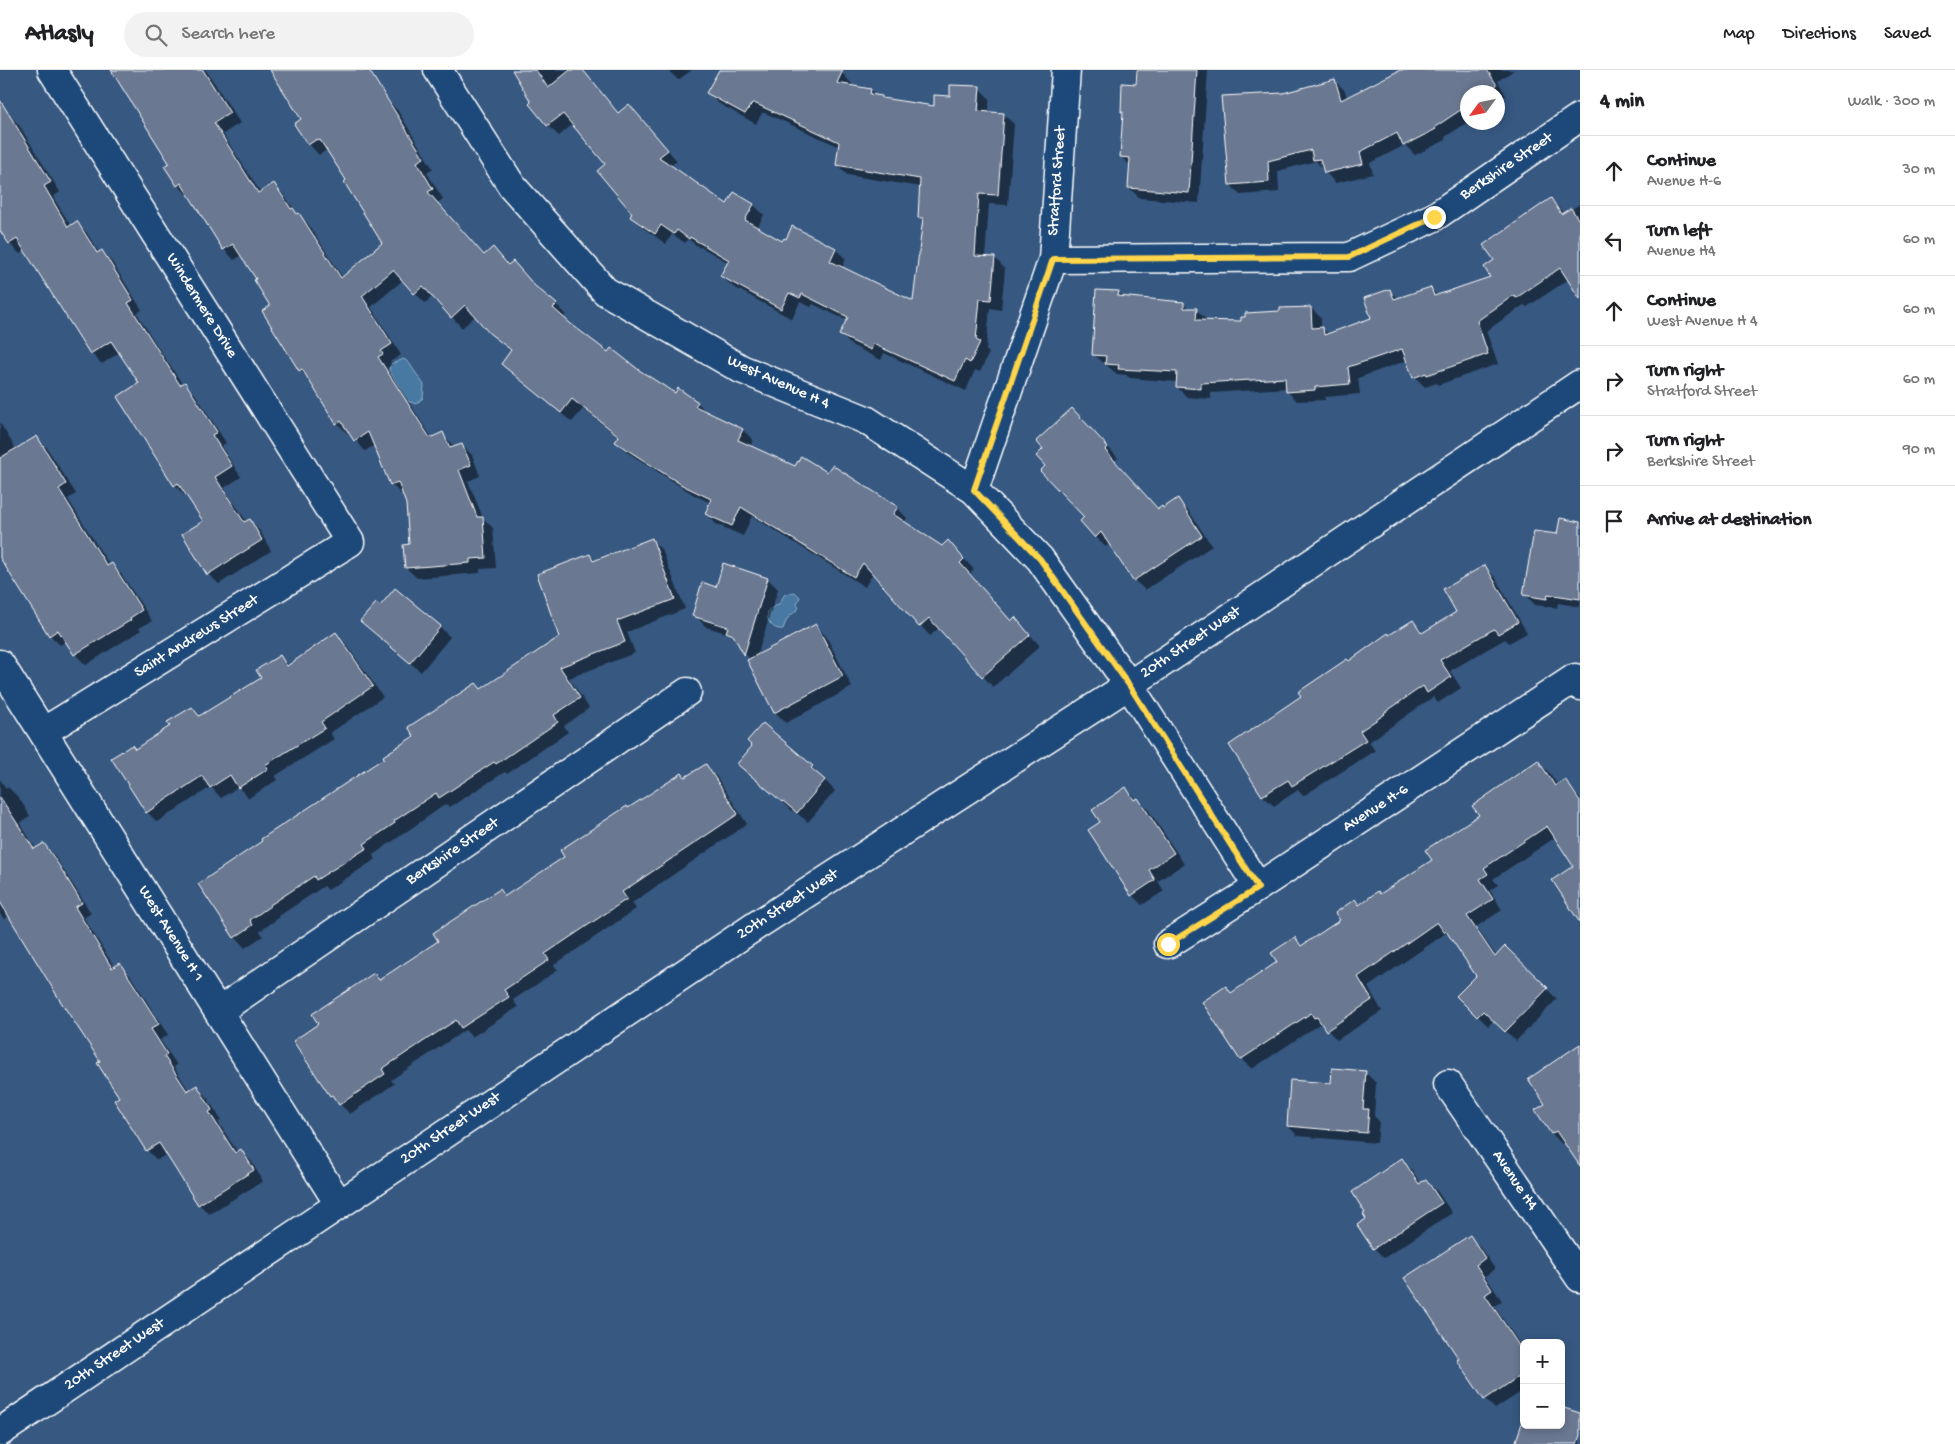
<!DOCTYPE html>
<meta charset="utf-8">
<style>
body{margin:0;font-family:"Gochi Hand",sans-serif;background:#f2f2f2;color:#202124}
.controls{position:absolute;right:15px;bottom:15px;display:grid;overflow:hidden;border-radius:8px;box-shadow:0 2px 8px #0003}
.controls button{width:45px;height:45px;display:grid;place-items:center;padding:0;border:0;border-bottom:1px solid #e0e0e0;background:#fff;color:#202124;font:25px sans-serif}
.compass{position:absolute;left:1460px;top:15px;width:45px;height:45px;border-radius:50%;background:#fff;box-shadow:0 2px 8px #0003;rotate:237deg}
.stop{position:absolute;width:15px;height:15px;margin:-11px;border:4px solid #ffd54a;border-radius:50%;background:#fff}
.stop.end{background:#ffd54a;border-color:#fff;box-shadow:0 1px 5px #0008}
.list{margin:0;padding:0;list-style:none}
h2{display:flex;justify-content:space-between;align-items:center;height:65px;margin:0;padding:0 20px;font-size:21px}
h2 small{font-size:16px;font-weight:400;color:#757577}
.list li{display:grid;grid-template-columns:32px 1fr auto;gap:15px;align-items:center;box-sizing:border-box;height:70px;padding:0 20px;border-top:1px solid #e0e0e0}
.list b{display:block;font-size:19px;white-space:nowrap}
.list p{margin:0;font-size:16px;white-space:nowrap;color:#757577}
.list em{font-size:16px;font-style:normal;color:#757577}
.icon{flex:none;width:28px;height:28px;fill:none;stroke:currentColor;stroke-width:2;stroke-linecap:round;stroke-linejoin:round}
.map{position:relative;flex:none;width:1580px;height:1374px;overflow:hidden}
header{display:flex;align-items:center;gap:30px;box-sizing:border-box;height:70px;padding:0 25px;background:#fff;border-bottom:1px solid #e0e0e0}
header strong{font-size:24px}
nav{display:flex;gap:28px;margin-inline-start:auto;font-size:18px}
.search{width:350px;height:45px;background:#f2f2f2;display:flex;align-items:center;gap:12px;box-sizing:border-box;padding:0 18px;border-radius:28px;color:#757577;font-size:19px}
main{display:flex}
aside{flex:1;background:#fff}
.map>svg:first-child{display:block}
</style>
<header>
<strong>Atlasly</strong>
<div class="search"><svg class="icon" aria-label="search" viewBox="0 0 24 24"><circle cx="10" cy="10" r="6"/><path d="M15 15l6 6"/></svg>Search here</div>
<nav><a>Map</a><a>Directions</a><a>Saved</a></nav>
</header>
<main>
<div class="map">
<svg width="1580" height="1374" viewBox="0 0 1580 1374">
<rect width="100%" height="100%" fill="#365881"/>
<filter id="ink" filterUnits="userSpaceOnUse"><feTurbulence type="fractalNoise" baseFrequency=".02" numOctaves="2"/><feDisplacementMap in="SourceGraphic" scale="10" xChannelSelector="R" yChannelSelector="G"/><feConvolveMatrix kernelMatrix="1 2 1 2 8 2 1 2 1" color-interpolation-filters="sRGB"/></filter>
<g filter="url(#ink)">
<path fill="#4679a3" stroke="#90afc8" d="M404,289L409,293L424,315L423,328L416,334L407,331L389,300L391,294Z
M795,522L800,527L797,534L799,538L787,549L783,559C774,560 771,555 767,548L768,540L779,534L785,524Z"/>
<path fill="#0007" fill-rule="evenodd" d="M113,0H206L240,53L223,64L261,123L274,115L284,125L295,141L309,155L343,208L384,173L328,79L319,85L309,74L302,50L272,0H360L398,41L433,99L427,103L443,129L437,133L484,186L503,189L556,234L566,245L563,248L608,284L675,325L697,332L707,343L743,360L753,370L750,377L795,397L827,404L897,438L907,448L904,453L942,477L958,482L974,500L969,504L1011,552L1025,559L1040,576L993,617L939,558L930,566L873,503L865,517L752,446L743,466L716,454L706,443L711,433L694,425L627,382L616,372L619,367L583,339L572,352L513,304L502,294L512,282L490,262L476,245L462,258L433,226L425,233L403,210L371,237L401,285L390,292L392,295L387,298L432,368L443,364L455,378L462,375L472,385L480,406L468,411L483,448L493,458L496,498L480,499V503L417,508L406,498L410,475L408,434L404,423L401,424L391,414L375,375L365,381L349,362L347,363L337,353L310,310L300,300L258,209L242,185L234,190L224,179L190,125L188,126L178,115L166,96L171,93Z
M513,0H583L619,44L629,35L639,46L677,91L670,96L727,136L754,135L764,145L757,158L783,172L835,179L846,189L842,198L914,233L924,152L919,147L921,117L847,105L837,94L840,77L765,43H762L756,54L718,33L708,23L720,0H835L842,3L852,14L851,17L871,20L877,27L883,29L935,38L951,27L979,18L989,28V43L1003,44L1014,54L1008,135L989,134L985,188H995L1005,199L1001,240L990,238L986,280L989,283L980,302L975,300L966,321L884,283L881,290L851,275L841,265L848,251L813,234L811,237L800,232L792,249L732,216L721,206L729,193L701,177L700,178L688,169L685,173L672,164L666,174L642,157L631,147L634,143L606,95L573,54L559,66L548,56L531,34L533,32ZM978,26H980L979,47H977Z
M670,0H692L678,10L669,1Z
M1136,0H1208L1199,133L1140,128L1129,118L1131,96L1121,87L1124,43L1122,41L1135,15Z
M1403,0H1514L1498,11L1506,26L1498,32V22H1468V52L1445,67L1446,70L1415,85L1405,75L1370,93L1373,104L1335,113L1316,91L1278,101L1279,122L1240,125L1230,114L1283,24L1335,11L1345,21L1347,28Z
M0,41L9,45L19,55L60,122L53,127L71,156L77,153L87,163L99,183L102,181L112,192L142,240L137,243L157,276L183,315L185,314L195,324L226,373L221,376L241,407L224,418L247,452L250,451L260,461L271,481L219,514L208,504L205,451L187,424L185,426L175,415L140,314L120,282L102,294L91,283L26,180L20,184L10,174L3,163H0Z
M1551,129L1564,144L1580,134V212L1569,209L1527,237L1524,235L1486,261L1498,294L1438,315L1437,313L1425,317L1415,307L1408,290L1358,308L1360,324L1325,327V330L1297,331L1287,321V318L1211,323V329L1187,327L1177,317V312L1130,308L1126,305L1117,304L1093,284L1118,222L1125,228L1183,233L1190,239H1196L1207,251L1243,252L1311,238L1321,248V258L1329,264L1373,249L1390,221L1399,229L1430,218L1438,226L1492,208L1496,191Z
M1082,350L1118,388L1114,391L1159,440L1163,439L1178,430L1188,440L1212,476L1145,520L1134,510L1110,473L1106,477L1096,467L1085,447Z
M0,353L16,379L36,368L47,378L76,424L68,429L110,496L112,494L122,505L152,551L139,558L141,560L86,595L75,584L67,571L60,575L50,565L0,470Z
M1580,453V537L1558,533L1557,538L1535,535L1525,524L1558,466Z
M651,470L662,480L685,539L627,562L635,583L569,608L589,638L564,656L568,662L507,704L505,702L450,737L446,734L373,785L376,789L328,820L324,816L279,846L280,847L260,861L263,866L245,878L235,867L386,688L482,620L561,568L590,485L596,491Z
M1485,497L1495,507L1527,563L1509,573L1505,569L1450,601L1461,618L1438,633L1433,627L1369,672L1375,681L1303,726L1298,720L1274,736L1263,726L1230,675L1303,627L1349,592L1413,551L1424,563L1458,542Z
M768,509L778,519L757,586L815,555L826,566L852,617L786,653L775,642L751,590L745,584L739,572L730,564L706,557L696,546L716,518Z
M362,551L440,557L450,567L421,602Z
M336,564L346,574L383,627L330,663L334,669L275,706L277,710L249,728L238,717L221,728L211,717L157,752L147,742L136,680L172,657L192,638L200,647L262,608L280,586L290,596Z
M1538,692L1549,702L1558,716L1565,711L1580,728V851L1575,797L1556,767L1493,809L1498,815L1490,820L1502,840L1476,857L1497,887L1505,878L1557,929L1516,971L1494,950L1488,956L1458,926L1477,907L1453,869L1446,863L1368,917L1382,941L1337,970L1321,953L1252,999L1241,989L1226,917L1233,924L1279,892L1295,869L1303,877L1359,836L1380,825L1434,790Z
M739,694L812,697L835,721L808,752L794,741L793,742Z
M705,695L716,706L747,754L632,833L636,839L554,895L558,900L513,930L518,937L472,967L465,960L391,1010L394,1014L350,1044L331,1025L320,954L374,905L381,911L440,871L500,821L506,827L566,788L628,739L686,708Z
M0,709L6,719L8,717L19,728L30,746L20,753L36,779L44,774L54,785L91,843L84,848L115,898L120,895L130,905L168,965L160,970L177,995L174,997L189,1021L197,1016L207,1027L221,1050L218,1052L238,1083L241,1081L251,1091L263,1111L209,1144L199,1134L167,1084L157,1090L147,1080L102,991L10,845L4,849L0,844Z
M1126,719L1148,739L1184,794L1158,811L1164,821L1142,835L1132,825L1101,752Z
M1580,976V1094L1565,1072L1562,1074L1552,1064L1536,1041L1546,1034Z
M1366,1003L1376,1013L1374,1046L1379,1051L1377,1073L1298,1066L1288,1056L1333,1015Z
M1401,1090L1412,1100L1421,1114L1426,1111L1437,1121L1452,1143L1384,1188L1374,1178L1367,1143Z
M1469,1166L1480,1177L1495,1199L1485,1206L1502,1231L1494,1236L1522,1277L1524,1276V1320L1495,1339L1485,1329L1460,1289Z
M1580,1344V1374H1517L1524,1355H1561Z"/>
<path fill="#6b7891" stroke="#fff" d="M111,0H203L230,43L214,53L258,123L274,113L291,139L293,138L297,144L299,143L341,208L382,173L344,112L346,110L320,70L318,71L317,69L308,75L294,54L301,49L270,0H369L424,88L417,92L433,119L428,122L484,185L493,177L508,195L513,191L535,216L557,234L553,238L571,254L608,282L611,278L639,300L675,323L678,318L698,332L695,336L743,359L738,370L795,396L801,386L827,402L832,395L898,437L893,444L942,476L948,470L964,489L960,493L1011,551L1015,547L1030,565L982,607L929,548L919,557L863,493L854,507L741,437L732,456L705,444L711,429L682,415L615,372L619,366L572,329L561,343L501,294L511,280L489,263L465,235L451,248L423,216L414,224L393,200L362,226L392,274L381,281L383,284L378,287L430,368L443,362L450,378L462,374L471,395L459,400L477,447H483L486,488L470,489V493L405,498L403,475L409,474L406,434L398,412L390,415L368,362L354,371L341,351L336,354L302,299L299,301L262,241L270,236L254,210L256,209L233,174L223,180L181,113L177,116L164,96L169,93Z
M512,0H536L548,18L570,0H583L618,43L629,34L668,80L659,87L727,134L734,122L754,134L745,150L782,171L784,168L786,169L792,156L836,178L830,191L913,231L923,148H918L920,109L836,95L839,72L754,33H752L745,44L706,23L719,0H843L837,13L871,19L870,24L882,26V28L934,36V25L950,26V15L980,16L978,41L1004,43L998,125L979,124L975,186L995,187L991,230L980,229L976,270L980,272L970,293L965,290L955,311L873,274L871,280L839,265L848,247L802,224L800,228L789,223L781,239L720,206L729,190L690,167L689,169L677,160L674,164L661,155L655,164L630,147L632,143L597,101L605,94L563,44L547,56L529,34L531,32Z
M1137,0H1197L1189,123L1128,118L1130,88L1120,87L1123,42H1121L1122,13L1136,14Z
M1400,0H1487L1497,15L1486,22H1468V35L1435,57L1436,59L1403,76L1397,63L1360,82L1363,94L1324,103L1320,89L1313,90L1311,80L1268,91L1269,112L1229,115L1221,26L1283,23L1335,9L1341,30Z
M0,30L51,112L44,116L68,157L77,151L97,183L102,180L133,230L128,233L180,315L185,312L217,362L212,365L232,396L215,407L244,452L250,449L262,470L207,505L182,464L203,451L178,413L174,416L117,327L139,313L111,271L90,284L17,169L9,174L0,161Z
M1551,128L1561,144L1571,138L1580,152V229L1560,198L1516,228L1514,225L1477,251L1488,284L1427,305L1426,303L1413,308L1402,279L1348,297L1350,314L1315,317V320L1286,322L1285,308L1201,313V319L1176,317L1177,302L1118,299L1119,295L1105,294L1106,286L1092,285L1096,220L1119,221L1118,226L1184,232V238H1197L1196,250L1241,251V247H1245V243L1280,241V238L1311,237L1312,258L1323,257L1324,265L1371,248L1364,228L1390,219L1394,229L1431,217L1434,226L1490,207L1484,197L1494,190L1483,175Z
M1072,338L1108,377L1105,380L1158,439L1162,436L1163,438L1178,428L1202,466L1133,511L1101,462L1095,468L1080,451L1084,447L1040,401L1045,396L1036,386L1043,379L1036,371Z
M37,366L66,414L59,419L107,496L112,493L142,540L130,548L131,550L74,585L58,560L49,566L0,488V388Z
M1560,448L1580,452V529L1548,524L1547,529L1523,525L1534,461L1557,464Z
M652,468L675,529L617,551L625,572L560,597L580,628L554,645L558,652L496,694L494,692L439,728L436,723L394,751L395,753L364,774L367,778L316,810L314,806L270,835V836L250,850L253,855L234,868L198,814L262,771L261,769L384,688L383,686L414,666L408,657L476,613L481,619L559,567L537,504L590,484L593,491Z
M723,493L768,508L744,585L733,565L726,562L728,557L692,546L702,512L716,517Z
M1485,495L1518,552L1498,564L1494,559L1440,590L1451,607L1427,623L1423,616L1384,643L1385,644L1360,661L1366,670L1292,716L1288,710L1262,726L1229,675L1301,626L1298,622L1347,589L1349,591L1388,563L1389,565L1413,550L1422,563L1456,542L1443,519Z
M395,518L441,556L410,593L360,551L376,533L380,536Z
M816,554L843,606L774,643L747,590Z
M336,562L373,616L321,652L325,658L265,695L268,699L238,718L230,705L210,718L202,706L146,743L111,688L132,675L135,679L170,656L167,652L192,637L199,646L261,608L256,600L280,585L287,596Z
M763,653L813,696L811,698L825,710L797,743L783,731L782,732L737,694L752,676L747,671Z
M1538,690L1555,716L1565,709L1580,731V853L1552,810L1573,796L1547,756L1484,798L1488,804L1480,809L1493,829L1467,846L1495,887L1505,876L1548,918L1505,962L1483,941L1477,947L1456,926L1476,906L1446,861L1444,862L1437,852L1358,907L1372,930L1326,961L1317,947L1314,948L1311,943L1240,990L1202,932L1226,916L1231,923L1277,892L1271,883L1295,867L1301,876L1340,850L1335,843L1355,829L1359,835L1378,821L1380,824L1432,790L1425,780L1479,745L1472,736Z
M706,694L738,744L622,822L627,829L545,884L549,890L504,920L509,927L461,958L456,950L382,999L385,1004L339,1035L332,1025L330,1026L293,971L318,954L312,944L374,903L379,910L438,871L433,863L500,819L505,826L564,787L560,780L627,736L628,738L682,703L685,707Z
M1126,717L1134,730L1138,728L1174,783L1149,800L1155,810L1131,826L1088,760L1100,752L1092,740Z
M0,727L34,779L44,773L60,797L82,833L75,837L112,898L120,893L159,954L151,959L167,984L164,986L187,1021L197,1015L212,1040L209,1042L235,1083L241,1079L254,1100L198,1135L159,1073L146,1081L114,1030L119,1027L97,993L100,991L61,932L0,832Z
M1580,974V1096L1556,1061L1551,1064L1535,1040L1545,1034L1528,1009Z
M1332,998L1366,1001L1363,1039H1369L1367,1063L1287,1056L1290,1010L1331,1013Z
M1402,1088L1419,1114L1426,1109L1442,1133L1373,1179L1357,1155L1366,1149L1363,1144L1365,1143L1352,1122Z
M1470,1165L1485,1188L1476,1195L1492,1220L1485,1225L1524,1283V1303L1484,1330L1457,1290L1459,1289L1404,1208Z
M1561,1337L1580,1343V1365L1577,1374H1515L1524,1347V1355H1561Z"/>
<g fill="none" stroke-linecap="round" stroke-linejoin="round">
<defs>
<path id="minor" d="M438,0L512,116L605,221L741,299L866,350L974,420L1040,489L1129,615L1258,817
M1053,189L1349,187L1434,147L1580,47
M974,420L1053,189L1066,0
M0,594L339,1134
M43,662L350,472L52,0
M1168,874L1258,817L1575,608L1580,616
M219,941L687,622
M1448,1014L1580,1208"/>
<path id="secondary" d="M0,1362L757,855L1129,615L1580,314"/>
</defs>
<use href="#minor" stroke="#fff" stroke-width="31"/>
<use href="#secondary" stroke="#fff" stroke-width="31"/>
<use href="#minor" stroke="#1f4a7a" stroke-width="28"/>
<use href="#secondary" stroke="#1f4a7a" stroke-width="28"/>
</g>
</g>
<g fill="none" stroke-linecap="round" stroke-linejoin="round" filter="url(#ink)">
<path stroke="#ffd54a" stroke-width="6" d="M1168,874L1258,818L1129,615L1040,489L974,420L1053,189L1349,187L1434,147"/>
</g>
<g text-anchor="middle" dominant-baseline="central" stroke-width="5" stroke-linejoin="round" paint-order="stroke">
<g font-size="16" fill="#fff" stroke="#1f4a7a">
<text transform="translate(1507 97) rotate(-34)">Berkshire Street</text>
<text transform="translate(1058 111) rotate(-86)">Stratford Street</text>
<text transform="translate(201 236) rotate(58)">Windermere Drive</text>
<text transform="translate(778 313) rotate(24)">West Avenue H 4</text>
<text transform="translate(197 567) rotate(-32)">Saint Andrews Street</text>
<text transform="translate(1191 573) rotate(-34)">20th Street West</text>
<text transform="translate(1376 739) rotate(-33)">Avenue H-6</text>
<text transform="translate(453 782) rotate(-34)">Berkshire Street</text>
<text transform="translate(788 835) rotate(-33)">20th Street West</text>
<text transform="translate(170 864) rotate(58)">West Avenue H 1</text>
<text transform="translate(451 1059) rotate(-34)">20th Street West</text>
<text transform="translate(1514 1111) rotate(56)">Avenue H4</text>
<text transform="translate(115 1285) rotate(-34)">20th Street West</text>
</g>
</g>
</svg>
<div class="controls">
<button>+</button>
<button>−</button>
</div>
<svg class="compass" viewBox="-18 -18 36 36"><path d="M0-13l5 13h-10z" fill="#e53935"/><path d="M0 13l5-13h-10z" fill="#757577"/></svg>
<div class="stop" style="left:1168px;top:874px"></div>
<div class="stop end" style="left:1434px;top:147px"></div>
</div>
<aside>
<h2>4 min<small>Walk · 300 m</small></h2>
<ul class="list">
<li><svg class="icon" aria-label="ahead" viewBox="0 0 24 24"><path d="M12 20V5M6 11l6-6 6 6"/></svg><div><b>Continue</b><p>Avenue H-6</p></div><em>30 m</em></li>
<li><svg class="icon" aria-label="left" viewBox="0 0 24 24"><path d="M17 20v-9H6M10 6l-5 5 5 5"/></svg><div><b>Turn left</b><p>Avenue H4</p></div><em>60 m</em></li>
<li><svg class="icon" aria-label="ahead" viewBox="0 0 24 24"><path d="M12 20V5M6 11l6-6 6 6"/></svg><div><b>Continue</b><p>West Avenue H 4</p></div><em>60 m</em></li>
<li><svg class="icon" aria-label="right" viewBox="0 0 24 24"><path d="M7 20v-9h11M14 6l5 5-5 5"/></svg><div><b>Turn right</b><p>Stratford Street</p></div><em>60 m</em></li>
<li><svg class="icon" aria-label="right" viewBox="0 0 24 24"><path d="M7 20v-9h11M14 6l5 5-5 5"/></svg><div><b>Turn right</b><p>Berkshire Street</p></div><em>90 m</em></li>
<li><svg class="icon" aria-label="arrive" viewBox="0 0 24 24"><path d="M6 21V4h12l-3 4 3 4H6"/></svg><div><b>Arrive at destination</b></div></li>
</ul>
</aside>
</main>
